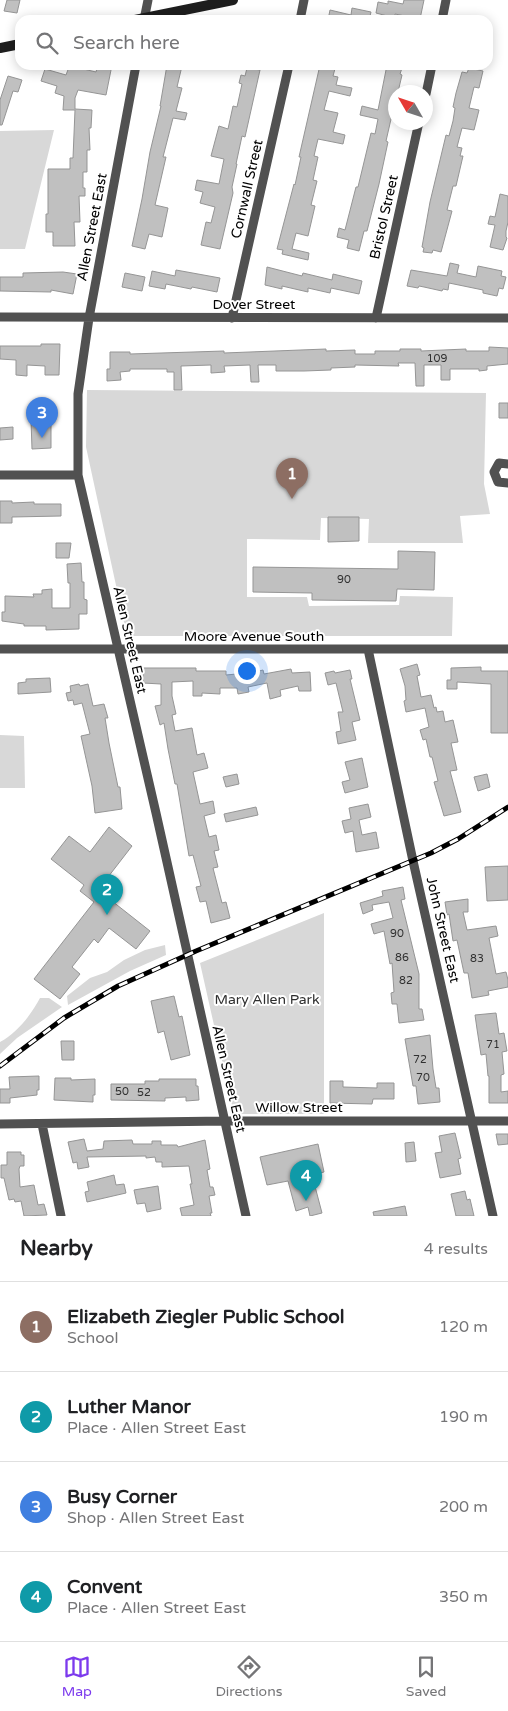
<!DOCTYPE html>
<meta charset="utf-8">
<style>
body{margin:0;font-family:"Varela Round",sans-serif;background:#f6f6f6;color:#202124}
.compass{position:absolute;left:388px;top:85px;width:45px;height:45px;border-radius:50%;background:#fff;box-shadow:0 2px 12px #0003;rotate:309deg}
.you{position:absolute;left:246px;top:670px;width:18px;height:18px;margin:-12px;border:4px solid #fff;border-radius:50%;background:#1a73e8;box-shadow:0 0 0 8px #1a73e833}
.badge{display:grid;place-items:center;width:32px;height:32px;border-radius:50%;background:#7c3aed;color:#fff;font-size:16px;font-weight:700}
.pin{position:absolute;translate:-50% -41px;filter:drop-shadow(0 1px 2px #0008)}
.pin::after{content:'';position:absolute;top:26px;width:18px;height:15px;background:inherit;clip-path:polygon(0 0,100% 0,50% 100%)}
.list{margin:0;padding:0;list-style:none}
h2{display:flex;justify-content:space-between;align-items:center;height:65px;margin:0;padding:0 20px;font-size:21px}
h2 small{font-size:16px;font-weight:400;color:#757577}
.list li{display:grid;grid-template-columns:32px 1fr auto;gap:15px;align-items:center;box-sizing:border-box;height:90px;padding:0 20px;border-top:1px solid #e0e0e0}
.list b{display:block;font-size:19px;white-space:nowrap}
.list p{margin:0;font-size:16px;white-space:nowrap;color:#757577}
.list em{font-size:16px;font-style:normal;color:#757577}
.icon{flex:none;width:28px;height:28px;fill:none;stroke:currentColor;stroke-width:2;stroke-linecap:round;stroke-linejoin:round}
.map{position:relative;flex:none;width:508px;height:1216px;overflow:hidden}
.search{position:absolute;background:#fff;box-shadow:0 2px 12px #0003;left:15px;right:15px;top:15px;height:55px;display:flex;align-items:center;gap:12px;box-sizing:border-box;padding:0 18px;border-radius:15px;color:#757577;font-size:19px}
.sheet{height:425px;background:#fff}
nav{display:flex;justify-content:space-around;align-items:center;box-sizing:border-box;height:70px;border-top:1px solid #e0e0e0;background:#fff;font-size:14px;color:#757577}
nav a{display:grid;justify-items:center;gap:2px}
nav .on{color:#7c3aed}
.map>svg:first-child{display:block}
</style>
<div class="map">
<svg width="508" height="1216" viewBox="0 0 508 1216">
<rect width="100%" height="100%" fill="#fff"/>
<path fill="#d8d8d8" d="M54,130L25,249H0V131Z
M87,390L486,393L484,484L490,514L460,516L463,543H368L369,519L321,518L320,540L247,539V597H307L309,606L399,605L400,596L453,597L452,636H127L86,447Z
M0,735L24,736L25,788H0Z
M324,913V1114H234L200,963Z
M165,945L166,955L130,971L68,1005L67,996L90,978L107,972L124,960L145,950Z
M40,998H49L62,1007L17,1038L0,1054V1042C17,1033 31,1015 40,998Z"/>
<path fill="#c0c0c0" stroke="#959595" d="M7,0H20L17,13L4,11Z
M404,0H424L420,19L395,14V18L376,13L378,2L388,4V1L403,4Z
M352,8L371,12L369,20H328L330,10L351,15Z
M98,65H112L106,95L78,90L75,98V109L92,110L91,128H89L90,150H87V172H83V188H85V196H79L80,222H74L75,246H53V232H46V214H48V169H70V158H73L75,110H63L64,96L55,93L57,86L41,81L45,69L66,75L69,67L70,68L71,66L96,72Z
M167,65L182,66L177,87L182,88L176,111L187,113L185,120L173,118L163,157H166L155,205L168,208L162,237L149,234L145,249L132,246L142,199L150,152L161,106H160Z
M320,65H336L333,76L338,77L336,85L352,88L350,96L329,91L324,110L338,113L333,132L345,135L343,144L318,139L314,156L318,157L313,180L317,181L311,205L315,206L308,236L296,233L292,249L309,253L308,260L282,254L283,250L277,249L294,184L295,185L301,157H299Z
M387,65L402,68L400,74L402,75L398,92H396V106H394L386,141L388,142L379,184L367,231H364L359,251L347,248L349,240L337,237L339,228L345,230L356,187H358L371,133L375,134L378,119L360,115L362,106L378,110Z
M247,68L260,70L245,137L242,136L236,164H237L232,187L233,193L220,249L201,245L206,222L211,223L215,207L200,203L203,192L195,190L197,180L219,184L224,159L211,156L219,126L228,129L233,106L237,107L242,84L239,83L241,75L245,76Z
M469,68L483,71L479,88L474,87L469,108L479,110L474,130L462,128L457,147L462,148L460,156H463L456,186H453L447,210L452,211L441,252L433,250L432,253L423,252L424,248L422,247L430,202L446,135L449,136L453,121L455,108L453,107L456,93L462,72L467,73Z
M8,76L22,80L18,92L13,91L2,125H0V100Z
M500,194L508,196V222L506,231V237L507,238L503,250L490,247L495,225L488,224L490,216L495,217Z
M450,263L459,265L457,273L476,277L478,266L502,271L501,276L506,277L503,289L499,288L497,296L483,293V290L449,283L448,290L443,289L442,291L424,287L419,286L418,288L407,286L411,270L447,276Z
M267,267L302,276L303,273L332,280L333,274L362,281L359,294L331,288L330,293L308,288V292L282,286V289L265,285Z
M176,270L220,278L217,292L192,287L191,289L166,284L165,289L149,286L152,271L175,276Z
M63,272L77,274L73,294L51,290V292L0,291V277H23V273Z
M125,273L145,277L142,291L122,287Z
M41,344H60L59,375H45V366L27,365V376L16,375V360L0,359V346H41Z
M489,347L508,348V364L487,366V370L479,371V369H450V380H441V365H424V386H416L415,363H398L399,366L355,365V367L331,368V370L304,371H276V365H258L259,382H251L250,365L224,366L225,372L211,373V365L181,366L182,390H174V372H167V369H130V371L120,372L121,380L107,381V369H110V352H130V354L224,351V353L326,349V351L355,350V354H375V351H400V349H421V351L466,349V351H489Z
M499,403H508V418H499Z
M31,420H51V448L32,449Z
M13,427V439L0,440V428Z
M0,501H12V503L34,502V504H61V516L12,517V523H0Z
M328,517H359V541L328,542Z
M56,543H71L69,558H56Z
M398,551L435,552L434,590L397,589L396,601L312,600V593L253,592V567L398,569Z
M81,563L82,582H84V599L87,600V614H79V629L46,630V626H24V624L2,621V612H5V596L34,597L33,594H42V590L52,589V608H70V583H68L67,564Z
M417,664L420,675L417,676L421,697L431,695L434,708L436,707L437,712L443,711L445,722L453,720L458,742L451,743L457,770L450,771L461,812L444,816L434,782L438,781L432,757H430L426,739L423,740L420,730L429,727L425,708L406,712L404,701L406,700L405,686L400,669Z
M481,667V671H508V733H491V684L457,682V689H447V680H451V668Z
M143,668H196V671H226V675L247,673V674L263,670L264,674L291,669L292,673L310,672L311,691H299L298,686L280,690L281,696L270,699L267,683L248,687L249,692L238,694L237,688H220V694L202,693V696H193V681L172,682V696L176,714L172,715L175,731L192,728L197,755L204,753L208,768L193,772L200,804L213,801L215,813L204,816L209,837L216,835L219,850L214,851L218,867L213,868L222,903L226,902L230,918L211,923L206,901L200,902L196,887L201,886L193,855L189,856L177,784H175L168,749L164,723L160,725L155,706L161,705V684L143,683Z
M350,670L352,679H350L360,720L352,722L356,740L338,744L336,732L341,731L338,712H343L336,683L328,685L325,673L334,671L335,673Z
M50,678L51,692L18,694V683L26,682V679Z
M79,684L80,686L88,684L93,706L104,704L108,718H105L109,743L117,782L118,787H120L122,809L95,813L92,786L81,736L90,734L82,703L74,705L73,700L68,701L66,693L71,692L70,686Z
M362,758L368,787L345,793L342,782L350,780L345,762Z
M237,774L239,784L226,787L223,777Z
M487,774L490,787L478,791L474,777Z
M368,804L371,817L359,820L362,835L376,832L379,848L356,852L353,831L345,833L342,821L351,819L349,808Z
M256,807L258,815L226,822L224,814Z
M109,827L132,846L98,890L150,931L136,949L109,928L98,943L94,939L72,967L80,974L60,999L34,979L94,902L80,891L84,885L51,859L69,836L90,852Z
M508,866V900L487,901L485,867Z
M403,887L405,899L401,900L419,974V1009H422L424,1020L399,1023L397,1004H392L391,993L394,992L392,963L390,964L384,931L374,934L371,924L393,918L389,902L372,905L373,910L363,914L360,903L383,896L382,891Z
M468,899V912H463L467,930L496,926L498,936L489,938L496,974L506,972L508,980V987L488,991L489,995L472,998L468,973H464L457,940L453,941L449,914L447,915L445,902Z
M174,996L179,1017L182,1016L190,1055L171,1060L164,1031L158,1033L151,1001Z
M496,1013L499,1034L504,1033L507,1051L502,1052L504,1074L501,1075V1092L508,1091V1103H489V1076H488L486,1054L481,1055L477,1029L475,1015Z
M430,1035L433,1069L436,1088H439L440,1102L418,1104L416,1086H413L405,1039Z
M61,1041H74V1060H62Z
M39,1076V1090H37V1095L10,1098V1103H0V1089H10L9,1077Z
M55,1078H71V1080L95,1079V1095H93V1102L54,1100Z
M159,1079H196V1086H198L199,1100L186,1101V1097L165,1098V1101L111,1100V1084H145V1081H159Z
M330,1081H343V1087L377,1088V1083H394V1099H373L372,1104L330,1103Z
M455,1133L461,1158L458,1159L461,1174L440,1178L435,1153L442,1152L439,1136Z
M496,1134H508V1144L498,1145Z
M84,1139L87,1151L103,1149L104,1141L132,1140L133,1144H152V1141H161V1145H177L178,1147L205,1140L210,1169L207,1170L210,1187H213L215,1195L209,1196L212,1213H210L211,1216H182L180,1208L194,1205L190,1184H192L189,1166L162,1167V1162H156L155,1157L146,1158V1156L87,1157L89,1167L78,1169L77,1162L73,1163L68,1142Z
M414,1142L416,1161L406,1162L405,1143Z
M318,1144L324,1172L312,1175L322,1213L310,1216L308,1207L296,1211L288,1181L267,1185L260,1157Z
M7,1152H21V1155H24V1166H20L19,1169L20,1187L34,1185L38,1205L44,1204L47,1215L24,1216L21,1201L15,1202L14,1199L9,1200L4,1178H1V1165H7Z
M114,1175L116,1185L124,1184L126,1193L87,1202L85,1192L89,1191L87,1182Z
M158,1186L161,1209L147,1212L145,1203L137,1204L134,1190Z
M465,1191L467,1200L470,1199L474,1216H456L451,1194Z
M405,1206L407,1216H374L373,1212Z"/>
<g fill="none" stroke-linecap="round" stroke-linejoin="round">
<path stroke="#515151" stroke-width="9" d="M144,20L148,0
M300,20L304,0
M442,20L446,0
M136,65L89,318L78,394V475L156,813L246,1216
M426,94L432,65
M0,317L508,318
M232,318L289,65
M376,318L419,122
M508,464L499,463L494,472L498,482L508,483
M0,475H78
M0,649H508
M368,649L413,861L493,1216
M0,1124L225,1121H508
M42,1124L61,1216"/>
<path stroke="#1e1e1e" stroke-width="10" d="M135,20L233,0
M0,48L20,44"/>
<defs>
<path id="rail" d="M0,1066L64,1018L118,986L196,951L431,853L458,839L508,807"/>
</defs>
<use href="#rail" stroke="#000" stroke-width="5"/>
<use href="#rail" stroke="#fff" stroke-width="3" stroke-dasharray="9" stroke-linecap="butt"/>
</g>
<g text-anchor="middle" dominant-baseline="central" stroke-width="4" stroke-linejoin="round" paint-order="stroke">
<g font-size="11" fill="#303030">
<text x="437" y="358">109</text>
<text x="344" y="579">90</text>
<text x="397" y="933">90</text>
<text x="402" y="957">86</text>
<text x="477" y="958">83</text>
<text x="406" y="980">82</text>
<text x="493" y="1044">71</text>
<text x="420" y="1059">72</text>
<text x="423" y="1077">70</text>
<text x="122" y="1091">50</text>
<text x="144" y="1092">52</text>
</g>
<g font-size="14" fill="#000" stroke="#fff">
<text transform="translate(247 189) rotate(-77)">Cornwall Street</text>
<text transform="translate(384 217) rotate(-77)">Bristol Street</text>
<text transform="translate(92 227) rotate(-79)">Allen Street East</text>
<text x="254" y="304">Dover Street</text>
<text x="254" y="636">Moore Avenue South</text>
<text transform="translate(130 640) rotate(77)">Allen Street East</text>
<text transform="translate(443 930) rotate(77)">John Street East</text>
<text transform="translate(229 1079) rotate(77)">Allen Street East</text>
<text x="299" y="1107">Willow Street</text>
</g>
<g font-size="14" fill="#2f2f2f" stroke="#fff">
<text x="267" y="999">Mary Allen Park</text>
</g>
</g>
</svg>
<svg class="compass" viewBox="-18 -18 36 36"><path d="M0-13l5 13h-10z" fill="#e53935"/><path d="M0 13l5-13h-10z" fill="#757577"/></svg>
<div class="you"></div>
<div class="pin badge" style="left:292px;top:499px;background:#8d6e63">1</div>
<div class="pin badge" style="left:107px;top:915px;background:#0f9aa8">2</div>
<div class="pin badge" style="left:42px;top:438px;background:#3f7fe0">3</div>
<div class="pin badge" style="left:306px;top:1201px;background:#0f9aa8">4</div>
<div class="search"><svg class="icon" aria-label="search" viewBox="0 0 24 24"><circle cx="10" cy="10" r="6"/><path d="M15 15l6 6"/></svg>Search here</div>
</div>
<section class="sheet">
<h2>Nearby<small>4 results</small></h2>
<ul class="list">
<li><span class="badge" style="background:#8d6e63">1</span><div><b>Elizabeth Ziegler Public School</b><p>School</p></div><em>120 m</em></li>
<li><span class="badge" style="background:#0f9aa8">2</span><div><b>Luther Manor</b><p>Place · Allen Street East</p></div><em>190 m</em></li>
<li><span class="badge" style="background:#3f7fe0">3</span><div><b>Busy Corner</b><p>Shop · Allen Street East</p></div><em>200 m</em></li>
<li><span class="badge" style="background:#0f9aa8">4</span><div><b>Convent</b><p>Place · Allen Street East</p></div><em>350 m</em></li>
</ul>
</section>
<nav>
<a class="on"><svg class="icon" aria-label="map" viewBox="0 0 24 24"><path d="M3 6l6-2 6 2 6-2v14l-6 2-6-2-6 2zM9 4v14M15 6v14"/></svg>Map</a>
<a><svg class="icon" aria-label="directions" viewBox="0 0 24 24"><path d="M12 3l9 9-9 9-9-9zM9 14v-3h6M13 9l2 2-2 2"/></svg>Directions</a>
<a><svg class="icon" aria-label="saved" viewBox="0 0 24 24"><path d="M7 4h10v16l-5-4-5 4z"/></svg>Saved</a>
</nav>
